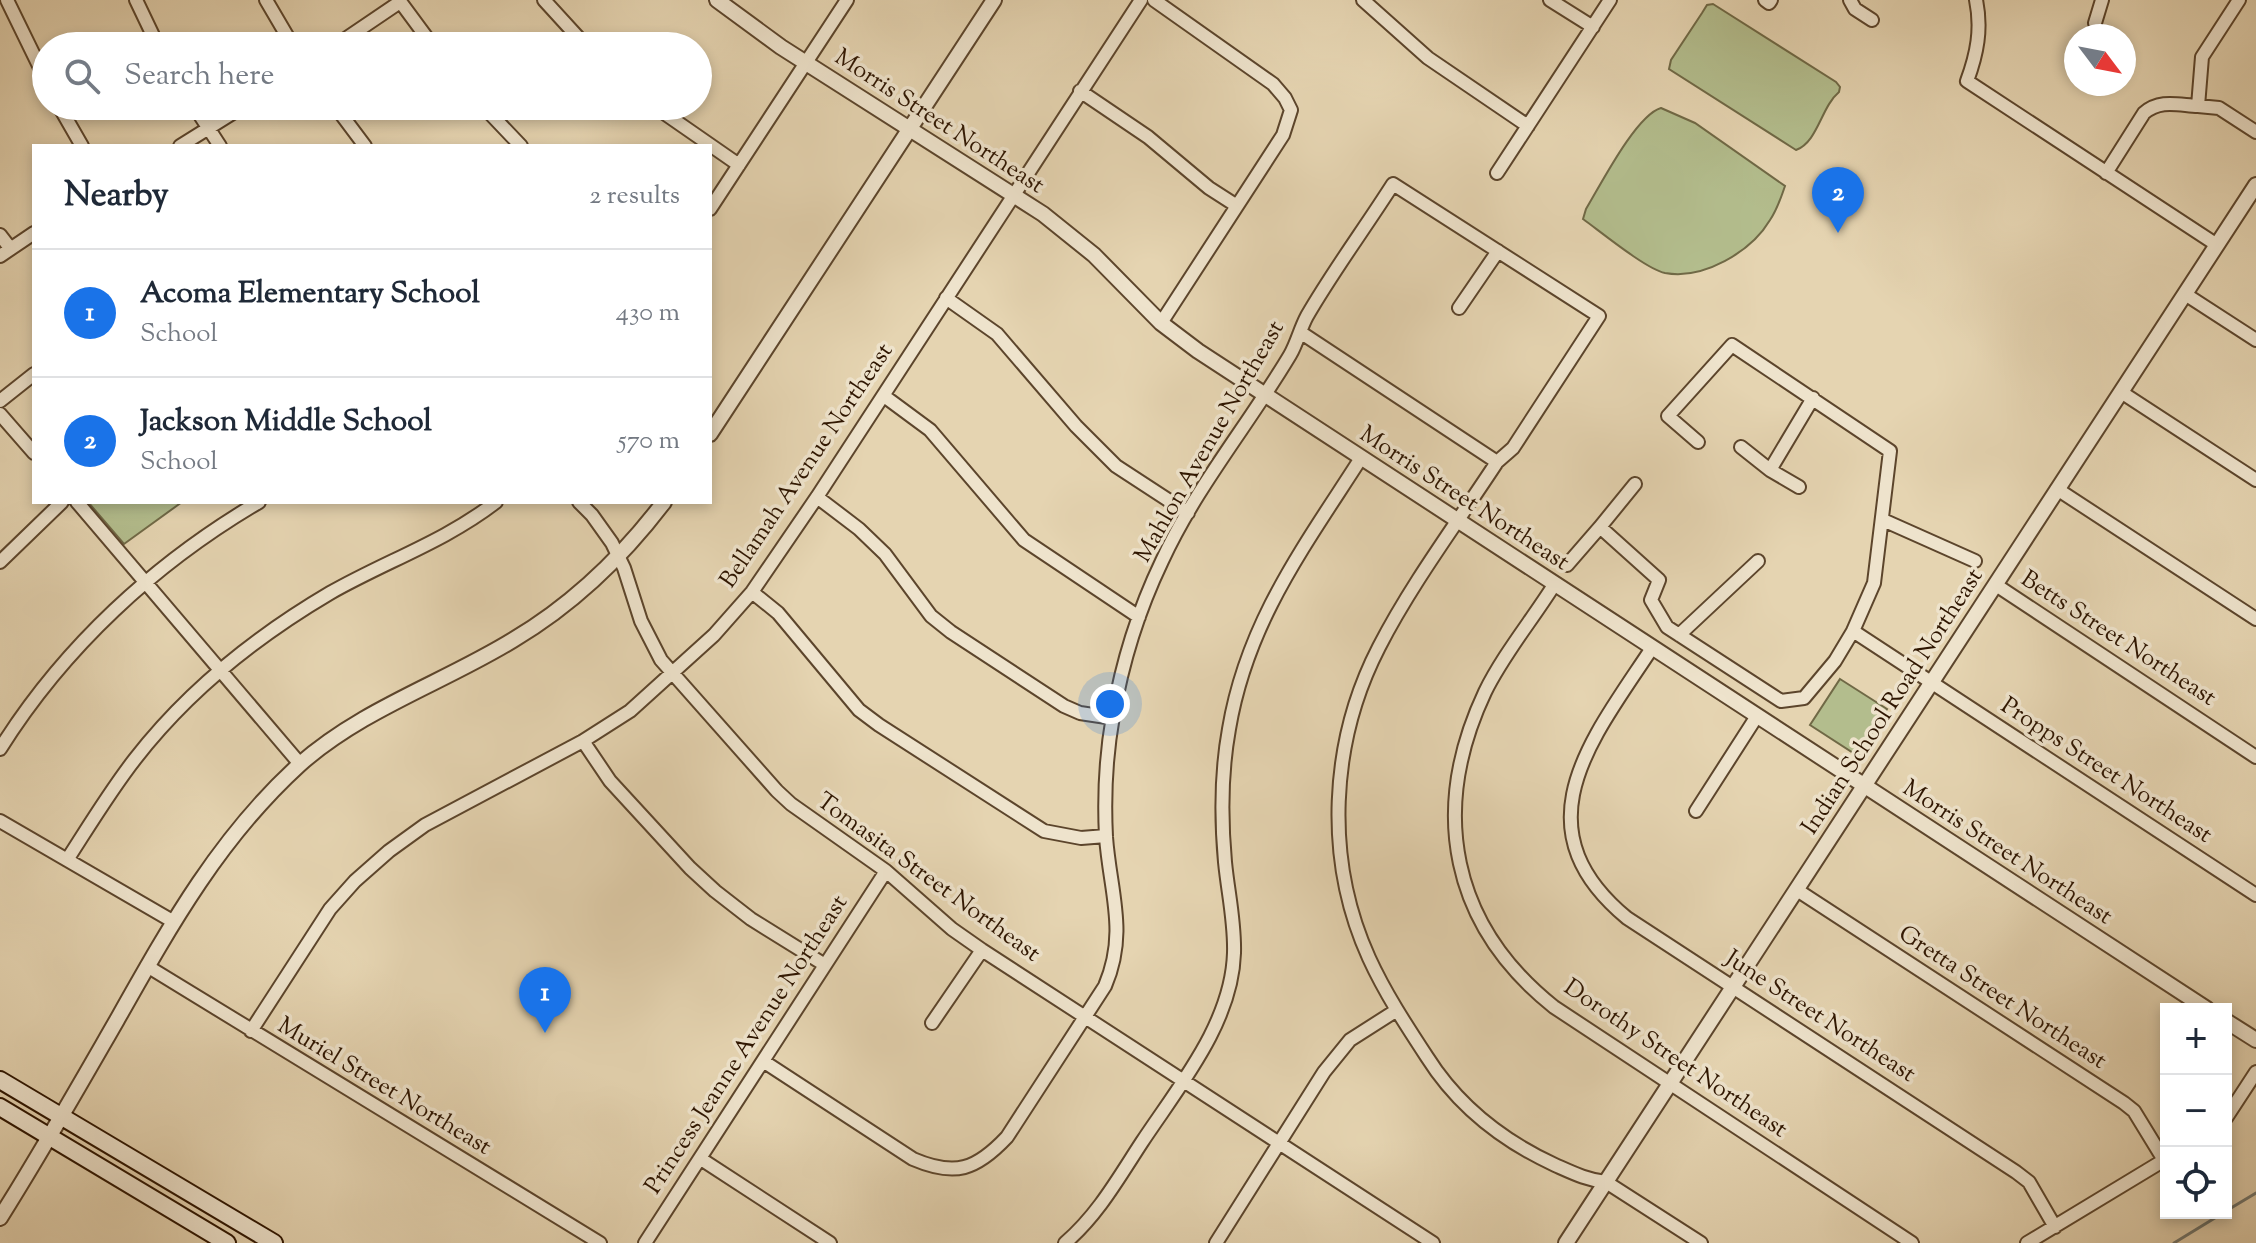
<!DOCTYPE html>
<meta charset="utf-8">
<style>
body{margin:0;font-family:"Sorts Mill Goudy",serif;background:#f2f2f3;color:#1f2937}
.controls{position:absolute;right:24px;bottom:24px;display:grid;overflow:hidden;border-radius:0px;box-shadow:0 4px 12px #0003}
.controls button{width:72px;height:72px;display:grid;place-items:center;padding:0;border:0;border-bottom:2px solid #e0e1e3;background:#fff;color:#1f2937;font:40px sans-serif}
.compass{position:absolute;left:2064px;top:24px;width:72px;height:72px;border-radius:50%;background:#fff;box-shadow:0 4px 12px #0003;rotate:122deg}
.you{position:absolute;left:1110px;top:704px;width:28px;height:28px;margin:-20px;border:6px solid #fff;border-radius:50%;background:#1a73e8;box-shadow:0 0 0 12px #1a73e833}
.badge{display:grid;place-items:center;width:52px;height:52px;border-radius:50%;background:#1a73e8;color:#fff;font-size:26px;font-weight:700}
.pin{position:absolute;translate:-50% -66px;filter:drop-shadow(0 2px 4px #0008)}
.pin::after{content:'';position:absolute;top:42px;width:28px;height:24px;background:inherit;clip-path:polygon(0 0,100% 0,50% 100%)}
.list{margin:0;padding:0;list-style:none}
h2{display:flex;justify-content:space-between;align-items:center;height:104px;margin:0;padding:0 32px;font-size:34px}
h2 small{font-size:26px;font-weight:400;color:#747a83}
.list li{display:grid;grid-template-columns:52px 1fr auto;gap:24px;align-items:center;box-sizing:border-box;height:128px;padding:0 32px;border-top:2px solid #e0e1e3}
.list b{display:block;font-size:30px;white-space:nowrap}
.list p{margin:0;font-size:26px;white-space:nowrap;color:#747a83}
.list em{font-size:26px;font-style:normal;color:#747a83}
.icon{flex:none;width:44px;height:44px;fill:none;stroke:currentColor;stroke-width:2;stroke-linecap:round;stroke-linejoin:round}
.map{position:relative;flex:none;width:2256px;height:1243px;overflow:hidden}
.search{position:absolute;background:#fff;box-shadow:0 4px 12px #0003;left:32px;top:32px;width:680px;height:88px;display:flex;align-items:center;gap:20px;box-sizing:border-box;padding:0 28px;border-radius:44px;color:#747a83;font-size:30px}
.panel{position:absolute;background:#fff;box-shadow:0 4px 12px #0003;left:32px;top:144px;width:680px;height:360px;border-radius:0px}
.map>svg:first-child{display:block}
</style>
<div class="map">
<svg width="2256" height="1243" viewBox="0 0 2256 1243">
<rect width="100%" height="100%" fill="#e5d4b1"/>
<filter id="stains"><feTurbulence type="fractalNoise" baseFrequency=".0025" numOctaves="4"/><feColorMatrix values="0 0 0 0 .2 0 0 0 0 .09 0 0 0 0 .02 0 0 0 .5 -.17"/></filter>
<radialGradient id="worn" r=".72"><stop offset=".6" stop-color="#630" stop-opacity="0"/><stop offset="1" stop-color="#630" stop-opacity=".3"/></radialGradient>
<path fill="#b3bd8d" stroke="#706946" stroke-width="2" d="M1713,4L1836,82L1840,87L1839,92C1821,107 1818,142 1796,150L1669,69L1671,60L1702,13L1707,5Z
M1661,108L1695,123L1785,186C1781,198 1777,210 1770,220C1751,252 1703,280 1665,273C1646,269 1601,232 1583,219L1586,209C1600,186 1636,115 1661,108Z
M88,502H182L124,544Z
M1840,679L1887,709L1858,756L1810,725Z"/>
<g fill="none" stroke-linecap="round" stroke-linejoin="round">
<path stroke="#6f756e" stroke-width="3" d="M2226,1211L2256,1193
M2174,1243L2223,1213"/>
<defs>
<path id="minor" d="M7,0L46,80
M136,0L158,46
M266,0L293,46
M399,0L433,46
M544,0L586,46
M1154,0L1273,84L1285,98L1291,110L1283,135L1161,323
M1363,0L1428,58L1528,126
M1550,0L1593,27
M1765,0L1769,3L1771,0
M1850,0L1855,9L1872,20
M1976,0C1982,29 1977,54 1967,81L2217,245
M2095,23L2102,0
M335,46L400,2
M1080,91L1148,137L1209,188L1237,206
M59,106L82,146
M194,106L220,146
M335,106L365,146
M483,106L521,146
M654,106L739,165
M2198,106L2219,108L2256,132
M180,146L244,106
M1497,173L1610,0
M2106,173L2144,113C2160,99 2178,105 2198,106L2202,57L2239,0
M710,209L847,0
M0,235L10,248
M0,256L34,233
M2185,294L2256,340
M946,298L997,334L1076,426L1116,466L1188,513
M1459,308L1498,251
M1300,332L1497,462
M2121,392L2256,480
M884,396L930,430L1024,540L1139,617
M0,401L34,374
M0,414L34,453
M1698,442L1668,416L1732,345L1890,451L1874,583L1853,631L2256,895
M1741,447L1770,470L1799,487
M1770,470L1813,398
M2057,489L2256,619
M817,497L859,529L885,554L931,616L951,632L1064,706L1080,713L1113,718
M77,502L300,764
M579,502L592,515L612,543L624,568L641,621L661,660L777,791L791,804L886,871L952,929L982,950L1433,1243
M1883,520L1975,561
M1600,527L1635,484
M0,562L62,502
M1567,565L1600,527L1659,580L1651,600L1667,627L1781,701L1804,698L1835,661L1853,631
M1554,585C1532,620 1503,655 1485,692C1429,811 1451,925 1554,1007L1912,1243
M1996,585L2256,757
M752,592L778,613L859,710L879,725L1044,831L1081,838L1106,836
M1679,635L1758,561
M1652,648C1592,739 1517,827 1627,918L2016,1172L2029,1182L2055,1227
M583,741L610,781L690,868L715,891L751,919L825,965
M0,749C64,647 155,563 259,502
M1696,811L1757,716
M0,821L174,922
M67,860C89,826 110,791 135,759C187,692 257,636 330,593C386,561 444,542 496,502
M1797,890L2124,1103L2134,1111L2164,1160
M147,966L600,1243
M932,1023L982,950
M251,1031L330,909L355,881L389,851L425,825L583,741L630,711L714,635L752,592L817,497L1141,0
M763,1061L913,1159C955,1177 976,1170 1007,1137L1105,986C1128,932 1110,892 1106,837C1104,797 1106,755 1113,716C1122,663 1139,609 1162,561C1196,487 1249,424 1290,355C1297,343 1300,329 1307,316C1333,271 1365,228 1393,184L1599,316L1513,448L1497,462C1457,523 1412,583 1379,647C1330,742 1324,859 1369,958C1385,993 1406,1025 1427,1057C1458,1106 1503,1141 1555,1165C1573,1173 1587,1180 1606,1182L1701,1243
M2226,1118L2256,1072
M701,1159L830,1243
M645,1243L886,871
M1065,1243C1098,1215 1119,1177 1142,1142C1179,1086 1232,1023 1234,953C1235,922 1228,893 1225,862C1221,818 1221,773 1229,729C1247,622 1304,547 1361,458
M1216,1243L1324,1072L1350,1040L1397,1010
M2027,1243L2166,1159"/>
<path id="tertiary" d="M717,0L781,47L1043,214L1094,255L1161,323L1198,351L2207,1009
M710,434L994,0
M2226,1021L2256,1040
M0,1218C41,1153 79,1086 117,1020C170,926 219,838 299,765C362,709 443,683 513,640C572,605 623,556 664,502
M1566,1243L2256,185"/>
<path id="secondary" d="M0,1080L274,1243
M0,1107L227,1243"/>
</defs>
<use href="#minor" stroke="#5c452c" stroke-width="16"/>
<use href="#tertiary" stroke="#5c452c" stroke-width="18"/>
<use href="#secondary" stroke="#2e1500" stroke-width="20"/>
<use href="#minor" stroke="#eee3cc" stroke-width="12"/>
<use href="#tertiary" stroke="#eee3cc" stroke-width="14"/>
<use href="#secondary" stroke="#eee3cc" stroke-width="16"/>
</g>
<g text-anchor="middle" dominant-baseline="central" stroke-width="7" stroke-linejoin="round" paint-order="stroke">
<g font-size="24" fill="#2e1500" stroke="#eee3cc">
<text transform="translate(939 122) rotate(33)">Morris Street Northeast</text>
<text transform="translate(1210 442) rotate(-60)">Mahlon Avenue Northeast</text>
<text transform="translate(807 466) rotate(-56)">Bellamah Avenue Northeast</text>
<text transform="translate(1464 499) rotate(33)">Morris Street Northeast</text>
<text transform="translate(2118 639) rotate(33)">Betts Street Northeast</text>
<text transform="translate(1893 702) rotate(-57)">Indian School Road Northeast</text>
<text transform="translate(2106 771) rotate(33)">Propps Street Northeast</text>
<text transform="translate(2007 853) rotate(33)">Morris Street Northeast</text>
<text transform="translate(928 878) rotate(36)">Tomasita Street Northeast</text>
<text transform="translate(2002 998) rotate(33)">Gretta Street Northeast</text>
<text transform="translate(1820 1017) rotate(33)">June Street Northeast</text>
<text transform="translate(747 1045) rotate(-57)">Princess Jeanne Avenue Northeast</text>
<text transform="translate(1675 1059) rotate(34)">Dorothy Street Northeast</text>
<text transform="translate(384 1087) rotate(31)">Muriel Street Northeast</text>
</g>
</g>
<rect width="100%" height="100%" filter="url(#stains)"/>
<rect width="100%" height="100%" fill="url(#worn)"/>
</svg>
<div class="controls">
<button>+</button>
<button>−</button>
<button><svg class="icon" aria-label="locate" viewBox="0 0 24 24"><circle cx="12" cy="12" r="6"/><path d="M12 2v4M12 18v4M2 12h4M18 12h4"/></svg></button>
</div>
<svg class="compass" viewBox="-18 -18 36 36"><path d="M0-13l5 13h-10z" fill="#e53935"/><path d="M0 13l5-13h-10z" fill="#747a83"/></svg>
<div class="you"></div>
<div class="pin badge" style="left:545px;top:1033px">1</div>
<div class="pin badge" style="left:1838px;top:233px">2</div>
<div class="search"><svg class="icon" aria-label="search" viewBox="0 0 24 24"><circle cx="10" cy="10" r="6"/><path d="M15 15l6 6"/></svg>Search here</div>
<section class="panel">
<h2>Nearby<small>2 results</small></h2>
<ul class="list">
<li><span class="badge">1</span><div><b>Acoma Elementary School</b><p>School</p></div><em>430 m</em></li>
<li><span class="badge">2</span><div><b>Jackson Middle School</b><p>School</p></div><em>570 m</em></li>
</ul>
</section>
</div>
